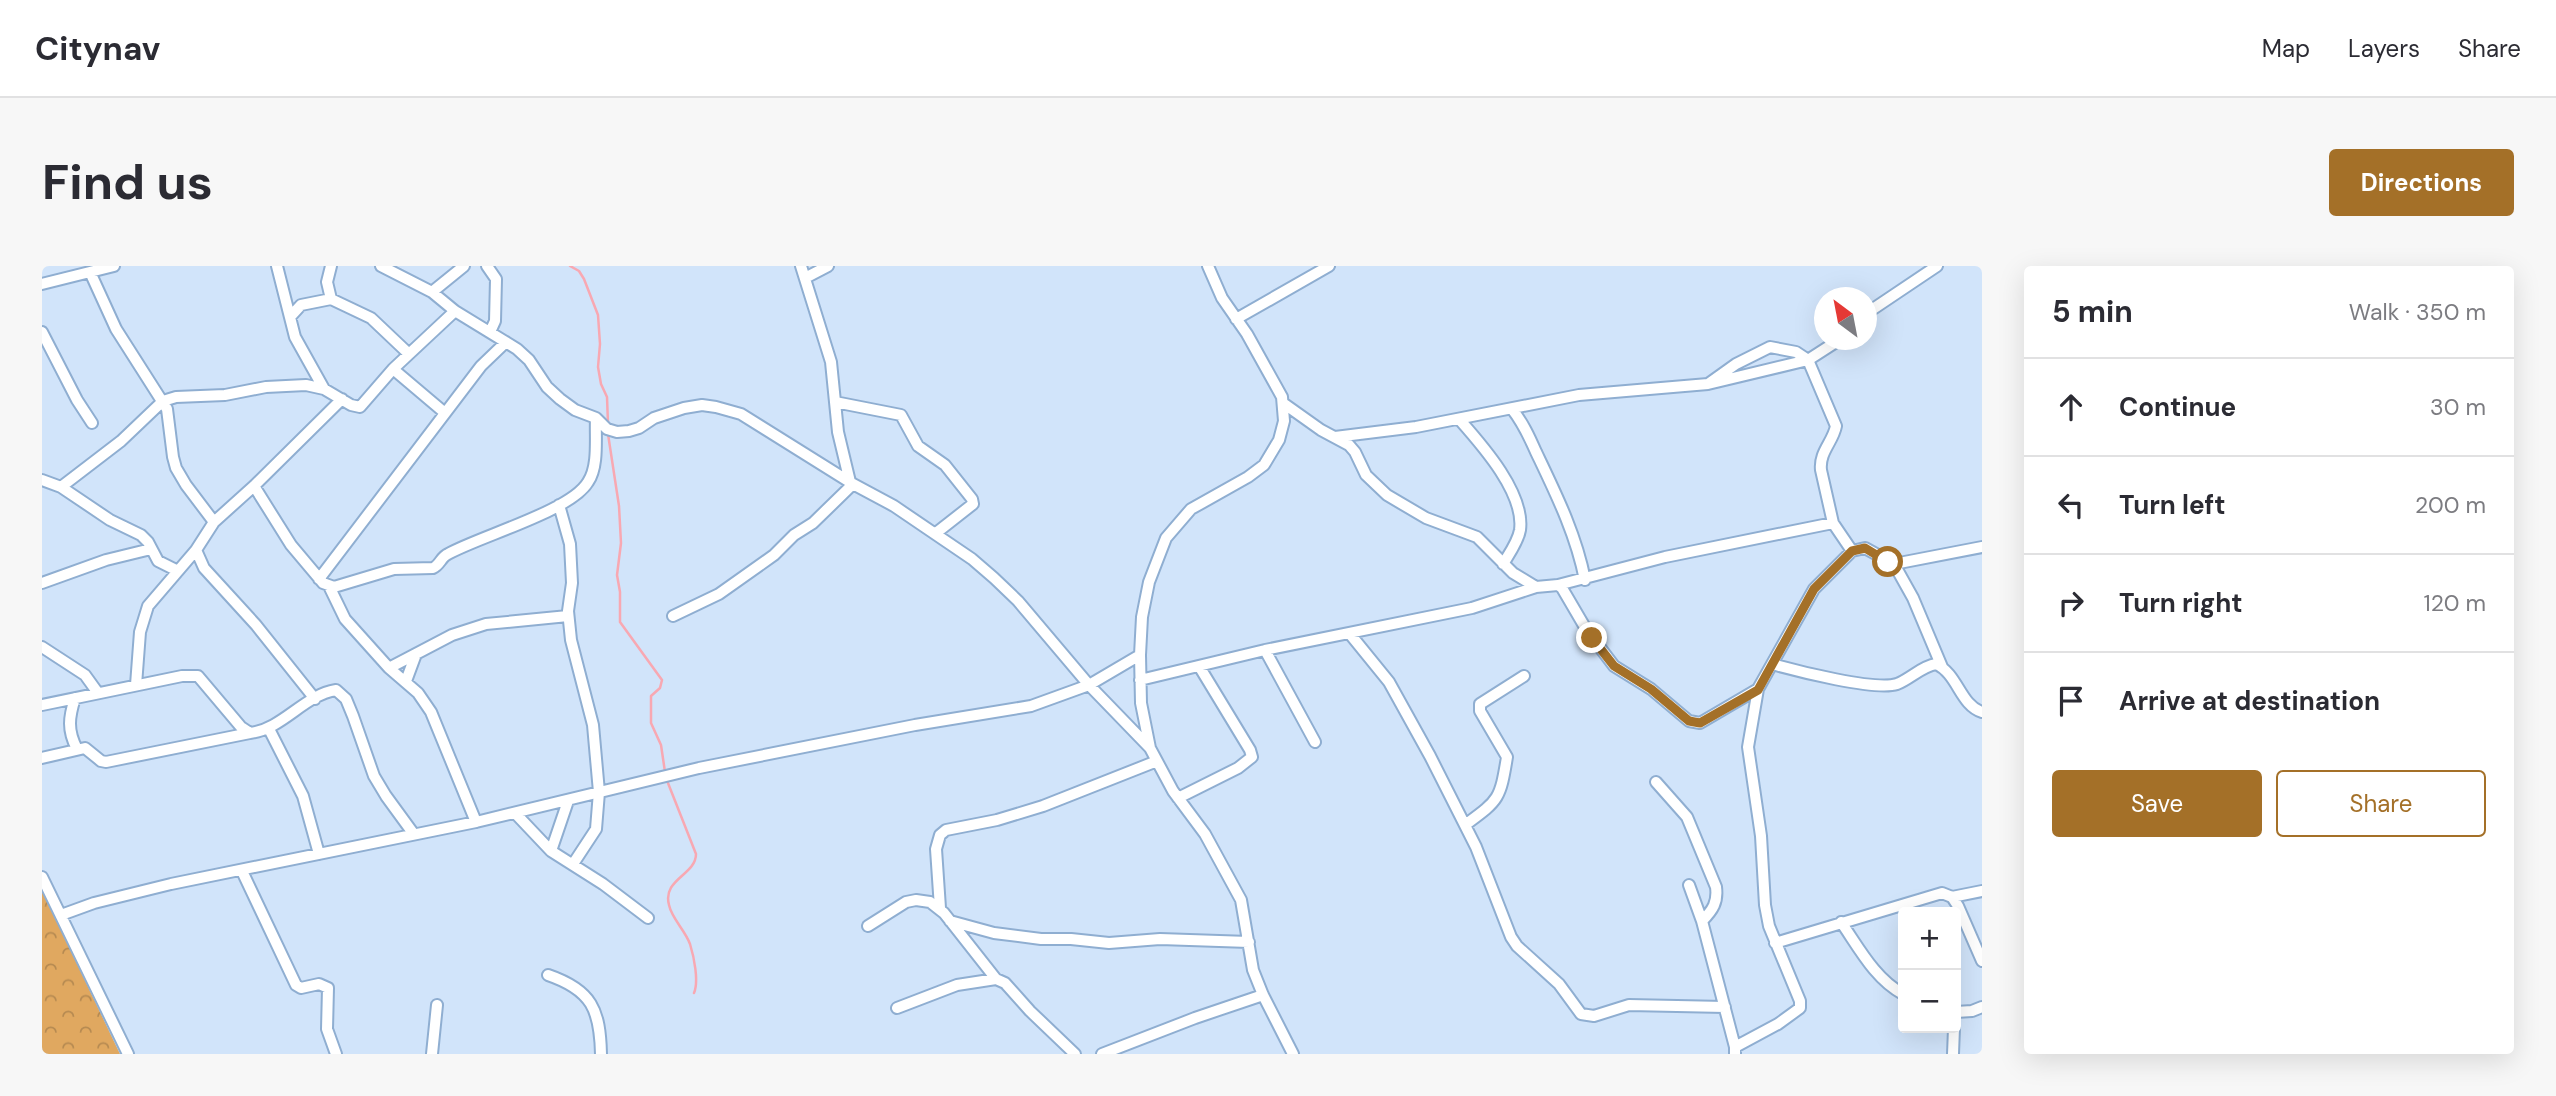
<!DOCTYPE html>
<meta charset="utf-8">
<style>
body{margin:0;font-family:"DM Sans",sans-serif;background:#f7f7f7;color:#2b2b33}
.controls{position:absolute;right:21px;bottom:21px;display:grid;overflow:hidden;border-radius:7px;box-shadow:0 7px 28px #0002}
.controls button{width:63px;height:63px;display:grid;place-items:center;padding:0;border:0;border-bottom:2px solid #e1e1e2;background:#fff;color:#2b2b33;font:35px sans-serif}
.compass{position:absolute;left:1772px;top:21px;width:63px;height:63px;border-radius:50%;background:#fff;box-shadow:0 7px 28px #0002;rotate:328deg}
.stop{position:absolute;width:21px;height:21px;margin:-16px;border:5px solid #a47028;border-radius:50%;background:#fff}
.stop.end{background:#a47028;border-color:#fff;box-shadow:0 2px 7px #0008}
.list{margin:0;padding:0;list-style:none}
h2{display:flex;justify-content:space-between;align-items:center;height:91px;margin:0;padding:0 28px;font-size:30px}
h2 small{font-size:23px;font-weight:400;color:#7c7c81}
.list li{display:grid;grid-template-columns:46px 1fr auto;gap:21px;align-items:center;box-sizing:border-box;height:98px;padding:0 28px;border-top:2px solid #e1e1e2}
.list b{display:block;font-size:26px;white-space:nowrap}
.list em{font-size:23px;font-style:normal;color:#7c7c81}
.actions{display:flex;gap:14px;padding:21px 28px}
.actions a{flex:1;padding:16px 0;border:2px solid #a47028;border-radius:7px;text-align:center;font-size:24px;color:#a47028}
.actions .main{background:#a47028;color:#fff}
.icon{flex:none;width:38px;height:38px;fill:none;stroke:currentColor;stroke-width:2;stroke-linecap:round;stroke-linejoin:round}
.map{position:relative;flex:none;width:1940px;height:788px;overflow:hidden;border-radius:7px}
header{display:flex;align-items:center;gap:42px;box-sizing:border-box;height:98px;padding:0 35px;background:#fff;border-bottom:2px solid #e1e1e2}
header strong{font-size:33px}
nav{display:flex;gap:38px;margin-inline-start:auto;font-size:24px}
.intro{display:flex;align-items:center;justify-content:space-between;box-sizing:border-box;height:168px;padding:0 42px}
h1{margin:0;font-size:49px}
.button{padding:18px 32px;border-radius:7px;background:#a47028;color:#fff;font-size:24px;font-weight:700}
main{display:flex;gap:42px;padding:0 42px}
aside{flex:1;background:#fff;border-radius:7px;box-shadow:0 7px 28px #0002}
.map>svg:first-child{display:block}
</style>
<header>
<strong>Citynav</strong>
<nav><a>Map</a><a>Layers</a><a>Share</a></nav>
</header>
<div class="intro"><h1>Find us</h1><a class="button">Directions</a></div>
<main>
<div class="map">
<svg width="1940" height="788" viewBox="0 0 1940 788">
<defs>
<pattern id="forest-crowns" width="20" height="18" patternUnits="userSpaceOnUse" patternTransform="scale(1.75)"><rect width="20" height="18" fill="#e0a860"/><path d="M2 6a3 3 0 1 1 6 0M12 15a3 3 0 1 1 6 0" fill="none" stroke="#b68a51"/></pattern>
</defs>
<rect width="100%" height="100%" fill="#d1e4fa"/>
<path fill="url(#forest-crowns)" d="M0,624L78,788H0Z"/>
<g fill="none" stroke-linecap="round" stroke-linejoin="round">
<path stroke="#f8a8b2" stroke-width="2.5" d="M528,0L537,5L542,13L556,49L558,78L556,101L559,118L565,131L566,158
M566,168L577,240L579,277L575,309L578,326V356L620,414L618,422L609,430V457L619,479L623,506
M624,512L654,588C654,609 620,613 627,639C630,653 643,664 648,678C652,691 657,715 652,727"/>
<defs>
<path id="minor" d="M235,0L253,71L282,123
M289,0L285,16L289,33L329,52L367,88
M339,0L390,26L413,45L475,83L487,94L505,121L518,133L533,144L554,152L565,163L575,166L587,165L597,162L612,152L642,142L660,139L674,141L699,148L811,218L852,240L930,293L952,312L976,335L1047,419L1108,482
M445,0L454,13L453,55L448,66
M759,0L789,96L796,166L808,216
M1166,0L1180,32L1205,68L1240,131L1242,155L1237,174L1222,199L1206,211L1149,243L1124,272L1107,316L1100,351L1098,389L1099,437L1108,482L1131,525L1163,568L1199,634L1211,704L1221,729L1251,788
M48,6L74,63L125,143L131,191L134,202L144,219L172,256
M763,12L786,0
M0,18L72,0
M390,26L422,0
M1825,47L1895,0
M248,51L259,39L289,33
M1194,53L1287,0
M0,66L35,134L50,157
M351,103L403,147
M1666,118L1694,98L1728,81L1754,86L1766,94L1794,160C1791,176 1777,186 1779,204L1791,257L1810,285L1772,323L1716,423L1706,481L1719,570L1723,639L1727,660L1758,735V742L1736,758L1693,781
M793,136L859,149L876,180L903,199L930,233L931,238L894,267
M1241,137L1279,164L1307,179L1313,186L1324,209L1345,229L1384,252L1435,271L1471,307L1494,321
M1470,143C1481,157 1487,170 1494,186C1514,228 1534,268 1543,314
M1417,153C1440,179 1483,227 1478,264C1476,276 1467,288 1461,298
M1293,171L1374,161L1537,129L1666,118L1766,94L1797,74
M0,214L19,221L68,254L99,269L106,276L116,295L136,305
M212,220L249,279L281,317L292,321L352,303L391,302C398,299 399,291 406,288C438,270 529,245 546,216C557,200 553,171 554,152
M19,221L79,175L121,135L134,131L183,129L224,121L264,119L282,123L309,139L318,141L351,103L413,45
M517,239L528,278L530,317L526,345L529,374L551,459L557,526L554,563L531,598
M154,284L162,302L214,359L273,433
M1810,285L1823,282L1852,298L1940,281
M1852,298L1871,332L1900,401
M277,313L439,100L464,76
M0,317L64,294L109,283
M1516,319L1623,291L1791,257
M287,320L303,353L347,402L376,427L389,446L434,556
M631,350L677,328L732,289L752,269L771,257L811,218
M1308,368L1347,416L1388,490L1434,581L1469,671L1475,680L1517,718L1539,748L1552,750L1587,739L1683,741
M0,381L43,409L56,427
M1223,384L1273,476
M1730,398C1755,405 1833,425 1855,418C1868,413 1880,400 1894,398C1916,408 1918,439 1940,446
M347,402L410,369L444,358L526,350
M1098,414L1223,384L1430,342L1494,321L1516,319L1520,322L1544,363L1572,400L1609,423L1647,455L1658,457L1716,423
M364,415L374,388
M94,419L98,366L106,340L154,284L172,256L212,220L300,133
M33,432C27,451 25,464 35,483
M0,439L140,410H156L199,461L208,467C241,463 262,429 294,424L304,433L311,450L332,510L344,530L371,567
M227,463L261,530L277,588
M0,492L43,482L59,495L64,496L208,467
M1614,516L1645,551L1674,621C1676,636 1671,644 1660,655
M1136,532L1196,502L1210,491L1208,484L1157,400
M473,547L509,585L561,618L606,652
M1423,559C1457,534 1458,534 1465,491L1438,445V438L1482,410
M509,585L526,535
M200,605L254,719L259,722L277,718L286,722L285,763L294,788
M0,611L86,788
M1647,619L1660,655L1693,781V788
M1910,631L1940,625
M898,642L894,583L898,569L904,564L955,554L1001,540L1115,495
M19,649L52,637L129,618L434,556L657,502L873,459L989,440L1047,419L1098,389
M908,655L952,667L999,673H1029L1067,677L1118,673L1207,676
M1799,656C1817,682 1833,713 1861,728
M826,660L864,636L874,634L888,636L902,647L954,713
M1733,677L1900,627L1910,631L1916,640L1940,695
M506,709C550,724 558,744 559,788
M855,742L915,719L954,713L963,717L988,745L1033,788
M1914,746L1930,745L1940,741
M390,788L395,739
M1060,788L1153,752L1221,729
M1911,788L1912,762"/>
</defs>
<use href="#minor" stroke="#8faed1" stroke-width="14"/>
<use href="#minor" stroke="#fff" stroke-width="10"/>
</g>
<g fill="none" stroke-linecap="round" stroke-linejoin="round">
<path stroke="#a47028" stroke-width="9" d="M1550,372L1572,400L1609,423L1647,455L1658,457L1716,424L1772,323L1810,285L1823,282L1846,296"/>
</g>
</svg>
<div class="controls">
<button>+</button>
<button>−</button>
</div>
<svg class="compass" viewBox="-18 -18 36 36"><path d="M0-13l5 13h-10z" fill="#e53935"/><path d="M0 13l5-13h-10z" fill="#7c7c81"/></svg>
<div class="stop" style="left:1846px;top:296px"></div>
<div class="stop end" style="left:1550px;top:372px"></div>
</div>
<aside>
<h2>5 min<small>Walk · 350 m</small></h2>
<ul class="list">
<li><svg class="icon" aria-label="ahead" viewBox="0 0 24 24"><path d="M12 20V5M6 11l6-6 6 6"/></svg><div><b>Continue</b></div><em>30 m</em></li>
<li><svg class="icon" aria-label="left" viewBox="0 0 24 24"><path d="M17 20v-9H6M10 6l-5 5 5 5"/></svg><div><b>Turn left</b></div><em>200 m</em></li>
<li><svg class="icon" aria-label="right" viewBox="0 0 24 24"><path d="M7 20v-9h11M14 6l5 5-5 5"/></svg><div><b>Turn right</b></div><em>120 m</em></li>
<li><svg class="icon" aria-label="arrive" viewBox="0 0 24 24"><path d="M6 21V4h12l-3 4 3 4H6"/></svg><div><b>Arrive at destination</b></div></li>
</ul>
<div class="actions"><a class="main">Save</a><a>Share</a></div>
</aside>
</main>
